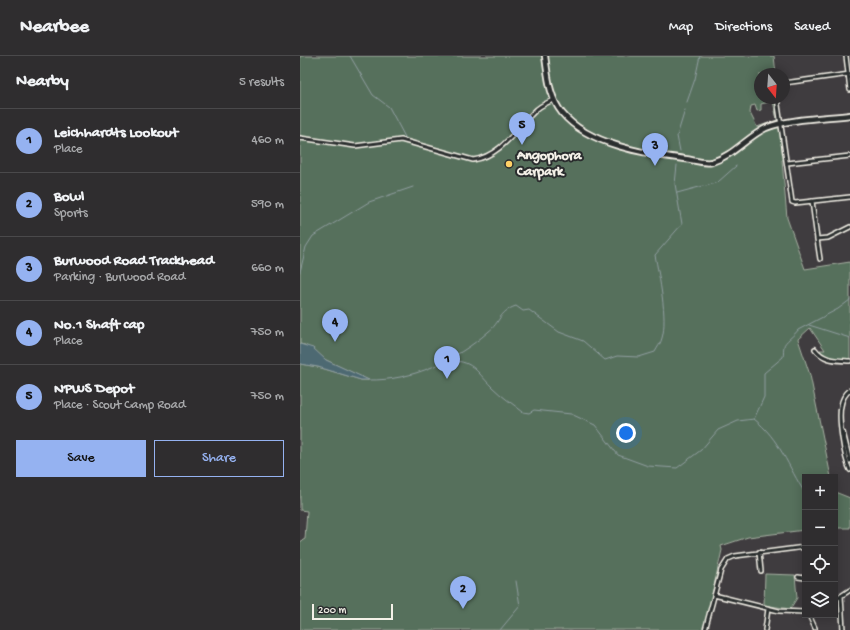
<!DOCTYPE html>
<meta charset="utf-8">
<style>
body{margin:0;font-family:"Gochi Hand",sans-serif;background:#373537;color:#f1f3f6}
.controls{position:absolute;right:12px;bottom:12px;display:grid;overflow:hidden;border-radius:0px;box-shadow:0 2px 10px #0003}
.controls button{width:36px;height:36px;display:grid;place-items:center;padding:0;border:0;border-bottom:1px solid #4a494b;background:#2f2d2f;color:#f1f3f6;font:20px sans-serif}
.compass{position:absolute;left:454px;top:12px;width:36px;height:36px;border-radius:50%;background:#2f2d2f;box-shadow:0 2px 10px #0003;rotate:163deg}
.scale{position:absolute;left:12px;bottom:10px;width:81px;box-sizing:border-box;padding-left:4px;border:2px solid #f4f1e8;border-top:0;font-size:11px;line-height:14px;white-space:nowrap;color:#f4f1e8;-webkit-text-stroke:3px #2a2d2e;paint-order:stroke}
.you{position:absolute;left:326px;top:377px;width:14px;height:14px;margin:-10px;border:3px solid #fff;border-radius:50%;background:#1a73e8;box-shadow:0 0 0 6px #1a73e833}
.badge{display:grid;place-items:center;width:26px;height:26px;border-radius:50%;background:#95b2f1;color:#111;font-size:13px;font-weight:700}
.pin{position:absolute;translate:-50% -33px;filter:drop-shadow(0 1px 2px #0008)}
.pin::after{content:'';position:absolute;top:21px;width:14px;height:12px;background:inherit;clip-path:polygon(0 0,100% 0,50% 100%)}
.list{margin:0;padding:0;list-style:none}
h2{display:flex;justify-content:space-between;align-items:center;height:52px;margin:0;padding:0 16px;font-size:17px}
h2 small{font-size:13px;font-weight:400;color:#a7a8aa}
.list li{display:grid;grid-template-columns:26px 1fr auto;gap:12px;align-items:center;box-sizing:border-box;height:64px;padding:0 16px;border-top:1px solid #4a494b}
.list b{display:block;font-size:15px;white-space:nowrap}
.list p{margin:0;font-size:13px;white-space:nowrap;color:#a7a8aa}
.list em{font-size:13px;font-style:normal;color:#a7a8aa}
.actions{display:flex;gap:8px;padding:12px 16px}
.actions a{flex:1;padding:9px 0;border:1px solid #95b2f1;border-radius:0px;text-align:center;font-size:14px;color:#95b2f1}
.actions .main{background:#95b2f1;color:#111}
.icon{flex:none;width:22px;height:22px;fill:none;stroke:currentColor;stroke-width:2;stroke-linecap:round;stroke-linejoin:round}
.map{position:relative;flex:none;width:550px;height:574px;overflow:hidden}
header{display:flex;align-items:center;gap:24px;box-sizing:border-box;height:56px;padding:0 20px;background:#2f2d2f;border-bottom:1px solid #4a494b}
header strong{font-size:19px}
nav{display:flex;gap:22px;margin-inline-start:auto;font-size:14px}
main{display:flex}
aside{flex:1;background:#2f2d2f}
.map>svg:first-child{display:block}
</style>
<header>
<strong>Nearbee</strong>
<nav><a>Map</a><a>Directions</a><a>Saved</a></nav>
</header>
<main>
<aside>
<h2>Nearby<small>5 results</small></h2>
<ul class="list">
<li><span class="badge">1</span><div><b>Leichhardts Lookout</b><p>Place</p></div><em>460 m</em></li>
<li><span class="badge">2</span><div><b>Bowl</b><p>Sports</p></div><em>590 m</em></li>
<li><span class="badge">3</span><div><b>Burwood Road Trackhead</b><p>Parking · Burwood Road</p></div><em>660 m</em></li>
<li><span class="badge">4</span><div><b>No.1 Shaft cap</b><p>Place</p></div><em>750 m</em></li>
<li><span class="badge">5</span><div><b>NPWS Depot</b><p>Place · Scout Camp Road</p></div><em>750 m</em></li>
</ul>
<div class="actions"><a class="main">Save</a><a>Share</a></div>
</aside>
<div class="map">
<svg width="550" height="574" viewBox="0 0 550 574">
<rect width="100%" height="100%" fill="#3f3c3f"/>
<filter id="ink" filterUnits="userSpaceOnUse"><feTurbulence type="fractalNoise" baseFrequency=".025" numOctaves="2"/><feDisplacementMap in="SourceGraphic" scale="8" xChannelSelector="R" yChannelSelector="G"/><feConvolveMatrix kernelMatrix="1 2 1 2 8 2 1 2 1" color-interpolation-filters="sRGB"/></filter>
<g filter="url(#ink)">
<path fill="#576f5c" stroke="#a6b0a2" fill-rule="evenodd" d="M0,0H474L476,18H460V42H475L485,103L482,104L487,162L505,213L550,206V304C539,303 525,305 520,294H525L510,272L498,283L510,319L531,421H505V474L448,481L421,490L422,494L404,574H0V486L5,483L7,455L0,454V308L18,311L61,324H68L26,304L5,289L0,288ZM473,45L477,64L457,71L450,57L451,50L455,49L457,55L461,54V48Z
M535,436L550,442V472H535Z
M465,518L495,519L497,542L490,553L464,549Z"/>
<path fill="#4d6972" stroke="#909fa1" d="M0,288L13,292L26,304L69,324H61L18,311L0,308Z"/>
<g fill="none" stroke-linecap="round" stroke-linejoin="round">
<path stroke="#909fa1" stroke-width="1" d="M50,0L73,39L89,51L106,83
M387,46L395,23L400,0
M380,95L377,80L385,54
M406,130L418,126L436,110
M377,137L403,130
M0,216L6,191L13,180L69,146L113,131
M509,269L550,282
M146,304C174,305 174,313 192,331C201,340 213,348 223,356L229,357L234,354L271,358L295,369L318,399L348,410L377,412L401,394L418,374L438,365L454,363L464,341V317L483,301C484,297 483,294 484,290C484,286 495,279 498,274L538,253L550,244
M69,324C112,325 156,304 188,276C201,266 198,256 216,250L223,255L229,254L259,276L283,285L305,304L317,300L339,301L355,296C357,292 361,287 362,282C368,262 359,220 355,199L382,168L375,128L377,109
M454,363C480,383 488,411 505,437
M200,574L220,550L216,525"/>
<defs>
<path id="street" d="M546,0L550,34
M484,27L550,18
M477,42L492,146L495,147L550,141
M0,82L55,90L101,84L173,104C202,100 217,71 237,53C242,49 248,46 254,44
M487,107L550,100
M512,145L517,183L528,182L550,171
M517,183L520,203
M515,293C524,305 536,304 550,305
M550,334C545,338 542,343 541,350C538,363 544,402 550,414
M543,376L550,405
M459,496L461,515
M498,521L505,522
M414,539L479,555L505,556
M541,540L543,574
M535,544L550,534
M509,559L515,572
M405,574L421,514L428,503L435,500L505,491
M465,574L468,553"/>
<path id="secondary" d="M245,0C248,20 249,41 262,57C288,89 347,98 385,103C394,104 403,108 412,106C433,100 447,81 466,72C487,63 526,62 550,59"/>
</defs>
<use href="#street" stroke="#f4f1e8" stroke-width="6"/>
<use href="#secondary" stroke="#f4f1e8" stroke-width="8"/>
<use href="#street" stroke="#2a2d2e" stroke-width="3"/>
<use href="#secondary" stroke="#2a2d2e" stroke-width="4.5"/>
</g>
</g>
<circle fill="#ffd166" stroke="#2a2d2e" stroke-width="1.5" cx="209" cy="108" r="4"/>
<g text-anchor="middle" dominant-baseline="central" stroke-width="4" stroke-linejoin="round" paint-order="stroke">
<g font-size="14" font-weight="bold" fill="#f4f1e8" stroke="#2a2d2e" text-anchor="start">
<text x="217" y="100">Angophora<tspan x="217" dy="16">Carpark</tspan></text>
</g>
</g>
</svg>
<div class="controls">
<button>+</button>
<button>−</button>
<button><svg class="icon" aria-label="locate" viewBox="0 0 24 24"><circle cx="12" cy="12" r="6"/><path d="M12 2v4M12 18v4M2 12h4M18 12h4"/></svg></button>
<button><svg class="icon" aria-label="layers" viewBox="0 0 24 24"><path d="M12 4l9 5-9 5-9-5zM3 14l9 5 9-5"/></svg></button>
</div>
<svg class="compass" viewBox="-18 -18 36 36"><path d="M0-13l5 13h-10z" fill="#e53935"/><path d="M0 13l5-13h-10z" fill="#a7a8aa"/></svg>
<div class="scale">200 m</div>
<div class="you"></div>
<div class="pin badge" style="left:147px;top:323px">1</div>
<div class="pin badge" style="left:163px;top:553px">2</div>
<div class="pin badge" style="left:355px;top:110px">3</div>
<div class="pin badge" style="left:35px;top:286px">4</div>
<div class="pin badge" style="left:222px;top:89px">5</div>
</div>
</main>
